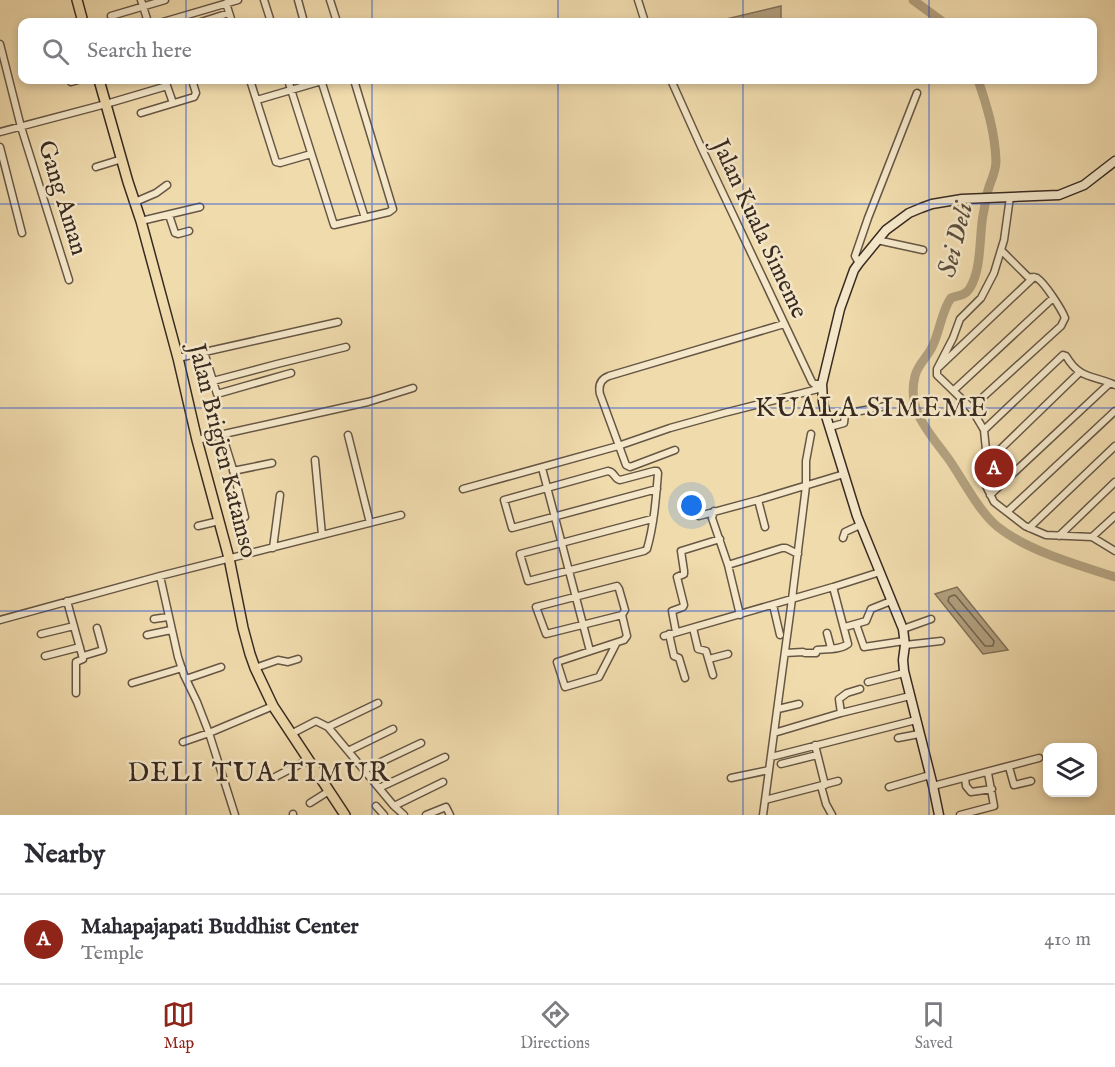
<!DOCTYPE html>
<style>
body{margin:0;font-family:"IM FELL English",serif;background:#f7f7f7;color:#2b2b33}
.controls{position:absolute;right:18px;bottom:18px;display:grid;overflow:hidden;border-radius:12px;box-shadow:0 3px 9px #0003}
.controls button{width:54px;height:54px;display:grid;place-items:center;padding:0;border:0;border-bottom:2px solid #e1e1e2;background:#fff;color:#2b2b33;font:30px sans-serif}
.you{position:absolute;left:692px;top:506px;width:21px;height:21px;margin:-15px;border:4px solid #fff;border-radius:50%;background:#1a73e8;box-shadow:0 0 0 9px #1a73e833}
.badge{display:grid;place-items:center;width:39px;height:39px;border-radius:50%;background:#8f2418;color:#fff;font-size:20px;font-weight:700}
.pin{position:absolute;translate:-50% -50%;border:3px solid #fff;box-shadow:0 2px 6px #0006}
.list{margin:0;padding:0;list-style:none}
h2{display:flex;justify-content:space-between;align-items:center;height:78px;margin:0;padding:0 24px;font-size:26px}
h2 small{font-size:20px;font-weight:400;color:#7c7c81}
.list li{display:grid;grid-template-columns:39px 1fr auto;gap:18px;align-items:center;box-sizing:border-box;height:90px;padding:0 24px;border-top:2px solid #e1e1e2}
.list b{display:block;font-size:22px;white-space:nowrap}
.list p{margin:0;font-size:20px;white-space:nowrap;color:#7c7c81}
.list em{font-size:20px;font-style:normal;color:#7c7c81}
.icon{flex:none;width:33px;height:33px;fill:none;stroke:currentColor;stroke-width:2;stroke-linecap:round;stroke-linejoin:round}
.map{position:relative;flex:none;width:1115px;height:815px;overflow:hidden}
.search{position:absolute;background:#fff;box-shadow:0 3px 9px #0003;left:18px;right:18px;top:18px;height:66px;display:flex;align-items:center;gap:15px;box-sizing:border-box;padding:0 21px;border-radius:12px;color:#7c7c81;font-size:22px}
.sheet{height:168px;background:#fff}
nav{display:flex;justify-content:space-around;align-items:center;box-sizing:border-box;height:84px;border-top:2px solid #e1e1e2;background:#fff;font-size:16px;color:#7c7c81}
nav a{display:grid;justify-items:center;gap:3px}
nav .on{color:#8f2418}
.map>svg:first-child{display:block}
</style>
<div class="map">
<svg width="1115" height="815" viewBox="0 0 1115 815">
<rect width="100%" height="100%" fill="#f0dbad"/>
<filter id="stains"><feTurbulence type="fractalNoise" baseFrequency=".00333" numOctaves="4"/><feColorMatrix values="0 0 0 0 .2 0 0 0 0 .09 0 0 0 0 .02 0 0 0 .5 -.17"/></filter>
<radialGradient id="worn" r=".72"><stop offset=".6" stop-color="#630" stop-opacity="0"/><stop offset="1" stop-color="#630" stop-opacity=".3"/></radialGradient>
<path fill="#b19f7d" stroke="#817058" stroke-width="1.5" d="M781,6V22H714Z
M957,587L1008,650L983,654L935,594Z"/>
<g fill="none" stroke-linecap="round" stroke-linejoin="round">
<path stroke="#74644f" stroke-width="1.5" d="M954,595L956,596L994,641L993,646H985L948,601L949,597Z"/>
<path stroke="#b19f7d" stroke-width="9" d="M913,0L943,22
M978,80C987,106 995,132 996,161C996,171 992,178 989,187C986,196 985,206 983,215C979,237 982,268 970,288C965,296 959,295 951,298C942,310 940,330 933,345C929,356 918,363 915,376C906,412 931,434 950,461C963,480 980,513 998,527C1028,551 1078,565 1115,577"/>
<defs>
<path id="street" d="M141,0L148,22
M264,0L271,22
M298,0L304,22
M330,0L337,22
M638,0L645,22
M226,3L232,22
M111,16L165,0
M163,22L238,0
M201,22L229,13
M0,44L21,127L69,280
M165,80L173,103
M250,80L276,162L280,163L311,154
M288,80L334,225L389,212L393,209L354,80
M321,80L365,218
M671,80L702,149L812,382L814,384H822
M71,82L78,80
M257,100L325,80
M141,113L194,97L196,93L192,80
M0,132L106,104L167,86
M0,147L22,233
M96,167L122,159
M1010,197L1004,240L994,273L981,298L960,319L953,338L937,369V375L971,408L984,430L986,450L984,482L994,502L1025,526L1046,535L1092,537L1115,551
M135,202L156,193L167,185
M169,215L175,233L178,234L189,231
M141,221L200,207
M877,240L923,250
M859,263L855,256L868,218L917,93
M204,352L217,394L291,373
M178,358L338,322
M939,367L1034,277
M213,381L277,364L346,347
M954,390L1053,298
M971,408L1061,326L1065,318C1062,310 1045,283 1037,278C1035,277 1030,277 1028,277L1002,251
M830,427L844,423L845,414L886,406
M984,430L1063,355L1066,356C1080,380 1094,375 1115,385
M222,434L232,466L245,517
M348,435L370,523
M197,440L368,402L413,388
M675,450L630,467L626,465L600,394C598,385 601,379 609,376L784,324
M315,460L322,535
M984,465L1080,372
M542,468L590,651
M233,471L272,463
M463,489L618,446L670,428L724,413L822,388
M990,495L1110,383
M758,500L765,527
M714,511L712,518L728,565L740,615
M1007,512L1115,411
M699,516L758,500L844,474
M652,519L520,554L528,581L644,551L647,549C654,525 656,498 658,473L657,471H654L620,480C614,479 615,472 608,471L504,500L512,528L657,489
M198,526L219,521
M1029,528L1115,446
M1059,536L1115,482
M1092,537L1115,516
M843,538L845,532L860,525
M273,548L280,495
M728,565L782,548H786L798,554
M160,576L178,657L184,675L197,702L209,733L273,706
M67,601L83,659L76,662V693
M773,605L780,635
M154,619L168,617
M0,620L160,576L401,515
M856,624L864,647L904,641
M845,627L866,621L871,609L891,601
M693,628L698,649L706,651L713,675
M903,629L931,619
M676,632L672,611L683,607L684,605L677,577L684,574V571L681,551L720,539
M827,633L831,648
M41,634L74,626
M669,634L674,656L679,658L685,678
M147,635L171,630
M664,636L833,587L880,572
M616,644L599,677L565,687L557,662L624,640L627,636L622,615L546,634L536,607L617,586L619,589L625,610L622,615
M905,645L941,641
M785,653L803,652L805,653H816L817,650C827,649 840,650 848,644L833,587
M45,656L80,647
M83,656L103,650L97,628
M709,659L728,654
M255,668L278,660L288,662L298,659
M186,679L221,667
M868,682L904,673
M132,683L182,668
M778,709L799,704
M841,713L839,699L847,693L860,689
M328,727L378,703
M774,733L841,713L910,696
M291,734L316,721L328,727L394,806L404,815
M898,738L919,734
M183,742L209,733L235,815
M815,745L825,785
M348,751L393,729
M771,757L916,720
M781,764L817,755
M1009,767L1014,785L1031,781
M364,770L421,743
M273,778L308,760
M731,778L769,770
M965,778L966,786L971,792L992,789
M821,786L826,804L832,815
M933,786L1039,758
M889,787L930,775
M379,788L445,757
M765,800L838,781
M310,803L329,791
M376,806L384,815
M394,806L443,782
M293,814V815
M426,815L446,807L450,815
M763,815L792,599L806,486V461L811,434
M960,815L994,806L988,773"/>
<path id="secondary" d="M939,815L933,786L904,671L903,660L905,645L903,629L857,516L826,416L823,402L822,384L840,309L854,270L859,263L886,230L909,213L921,208L932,204L962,199L1059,195L1084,185L1115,161"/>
<path id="primary" d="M77,0L83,22
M99,80L128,182L141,221L178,358L197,440L229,558L243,628L250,654L255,668L273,706L345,815"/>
</defs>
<use href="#street" stroke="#665644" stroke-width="9"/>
<use href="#secondary" stroke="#382a21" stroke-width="11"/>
<use href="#primary" stroke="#382a21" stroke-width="12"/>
<use href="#street" stroke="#f5e8ca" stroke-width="6"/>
<use href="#secondary" stroke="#f5e8ca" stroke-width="8"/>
<use href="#primary" stroke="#f0dbad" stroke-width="9"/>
</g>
<path fill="none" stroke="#1d4ed8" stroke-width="1.5" stroke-opacity="0.55" d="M186,0V22M372,0V22M558,0V22M743,0V22M929,0V22M186,80V815M372,80V815M558,80V815M743,80V815M929,80V815M0,204H1115M0,408H1115M0,611H1115"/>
<g text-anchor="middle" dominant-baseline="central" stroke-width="5" stroke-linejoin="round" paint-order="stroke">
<g font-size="24" fill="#382a21" stroke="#f5e8ca">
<text transform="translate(62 198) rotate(73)">Gang Aman</text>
<text transform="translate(759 229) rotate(65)">Jalan Kuala Simeme</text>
<text transform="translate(222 451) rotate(76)">Jalan Brigjen Katamso</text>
</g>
<g font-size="26" font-style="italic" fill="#5c4d3d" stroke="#f5e8ca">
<text transform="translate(956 240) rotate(-76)">Sei Deli</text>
</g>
<g font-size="27" letter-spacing="1.5" fill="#382a21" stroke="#f5e8ca">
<text x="872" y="409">KUALA SIMEME</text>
<text x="259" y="774">DELI TUA TIMUR</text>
</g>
</g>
<rect width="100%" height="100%" filter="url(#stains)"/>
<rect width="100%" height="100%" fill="url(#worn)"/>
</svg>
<div class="controls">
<button><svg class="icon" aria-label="layers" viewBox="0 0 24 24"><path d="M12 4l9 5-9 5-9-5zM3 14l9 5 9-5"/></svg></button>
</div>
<div class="you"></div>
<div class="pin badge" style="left:994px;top:468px">A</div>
<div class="search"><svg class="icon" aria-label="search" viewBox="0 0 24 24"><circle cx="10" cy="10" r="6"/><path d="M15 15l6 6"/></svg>Search here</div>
</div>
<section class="sheet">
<h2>Nearby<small></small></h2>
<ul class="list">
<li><span class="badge">A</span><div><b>Mahapajapati Buddhist Center</b><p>Temple</p></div><em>410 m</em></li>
</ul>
</section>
<nav>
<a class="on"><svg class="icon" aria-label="map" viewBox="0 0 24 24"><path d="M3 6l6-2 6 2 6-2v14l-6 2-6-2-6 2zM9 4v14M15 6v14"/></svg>Map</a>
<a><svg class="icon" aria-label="directions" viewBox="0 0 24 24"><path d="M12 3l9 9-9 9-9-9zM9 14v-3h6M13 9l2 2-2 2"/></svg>Directions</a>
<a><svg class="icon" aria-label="saved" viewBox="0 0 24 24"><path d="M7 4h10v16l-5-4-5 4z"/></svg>Saved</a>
</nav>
